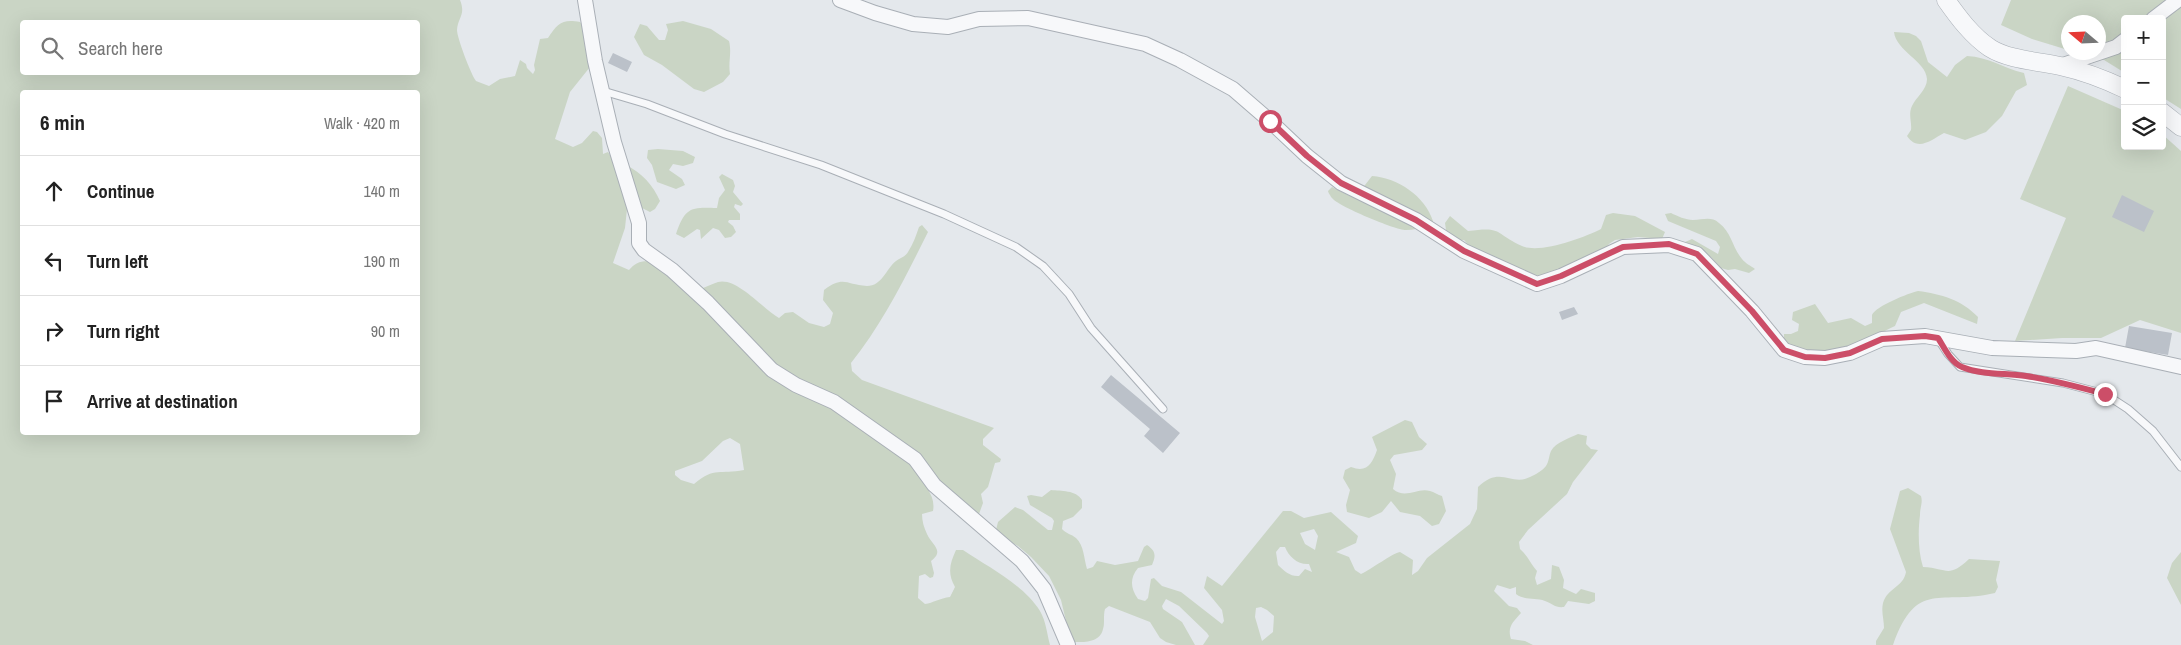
<!DOCTYPE html>
<meta charset="utf-8">
<style>
body{margin:0;font-family:"Archivo Narrow",sans-serif;background:#f2f2f2;color:#222}
.controls{position:absolute;right:15px;top:15px;display:grid;overflow:hidden;border-radius:5px;box-shadow:0 5px 20px #0002}
.controls button{width:45px;height:45px;display:grid;place-items:center;padding:0;border:0;border-bottom:1px solid #e0e0e0;background:#fff;color:#222;font:25px sans-serif}
.compass{position:absolute;left:2061px;top:15px;width:45px;height:45px;border-radius:50%;background:#fff;box-shadow:0 5px 20px #0002;rotate:289deg}
.stop{position:absolute;width:15px;height:15px;margin:-11px;border:4px solid #cc4e68;border-radius:50%;background:#fff}
.stop.end{background:#cc4e68;border-color:#fff;box-shadow:0 1px 5px #0008}
.list{margin:0;padding:0;list-style:none}
h2{display:flex;justify-content:space-between;align-items:center;height:65px;margin:0;padding:0 20px;font-size:21px}
h2 small{font-size:16px;font-weight:400;color:#767676}
.list li{display:grid;grid-template-columns:32px 1fr auto;gap:15px;align-items:center;box-sizing:border-box;height:70px;padding:0 20px;border-top:1px solid #e0e0e0}
.list b{display:block;font-size:19px;white-space:nowrap}
.list em{font-size:16px;font-style:normal;color:#767676}
.icon{flex:none;width:28px;height:28px;fill:none;stroke:currentColor;stroke-width:2;stroke-linecap:round;stroke-linejoin:round}
.map{position:relative;flex:none;width:2181px;height:645px;overflow:hidden}
.search{position:absolute;background:#fff;box-shadow:0 5px 20px #0002;left:20px;top:20px;width:400px;height:55px;display:flex;align-items:center;gap:12px;box-sizing:border-box;padding:0 18px;border-radius:5px;color:#767676;font-size:19px}
.panel{position:absolute;background:#fff;box-shadow:0 5px 20px #0002;left:20px;top:90px;width:400px;height:345px;border-radius:5px}
.map>svg:first-child{display:block}
</style>
<div class="map">
<svg width="2181" height="645" viewBox="0 0 2181 645">
<rect width="100%" height="100%" fill="#e4e8ec"/>
<path fill="#cad5c5" fill-rule="evenodd" d="M0,0H460C466,15 458,17 457,30C457,38 471,74 476,81L489,86L500,79L515,76L520,60L526,64L527,68L533,74L535,70L534,65L540,39L548,38C558,23 562,19 580,22L585,28L590,67L570,92L555,139L573,147L582,143L593,131L597,132L602,138L603,154L608,152L614,161L627,209L625,228L613,263L629,270C648,246 681,277 699,290C705,287 712,284 718,282C737,277 763,309 779,318L785,313L793,312L809,323L824,327L830,324L833,313L823,300L824,290C844,275 846,285 867,286C882,286 886,269 896,261C900,258 905,257 908,252C913,244 916,236 919,227L922,225L928,232C905,278 883,323 851,363L852,371L862,380L994,428L983,439V445L1001,459L1000,462L995,463L988,487L981,494L983,503L979,514C956,501 933,481 923,457L916,456C917,461 916,468 918,473C924,486 936,495 933,511L922,514C922,521 924,528 927,534C932,545 945,551 931,561L934,573L933,577L930,578L925,574L919,576L918,598L925,604C933,603 940,598 950,597L955,587C947,573 950,563 956,550H963C988,567 1023,584 1040,611C1046,621 1047,634 1050,645H0ZM22,22H418V72H22ZM22,92H418V432H22ZM730,438L740,444L744,470C720,475 715,466 694,484L681,480L675,475V471L702,461L723,441Z
M2011,0H2181V109L2162,97V19H2125V73L2104,60L2078,53L2098,52V22H2068V50L2032,39L2001,25Z
M683,21L711,29L729,41C732,53 728,62 730,74L723,82L704,92L694,89L662,65L644,55L634,37L640,24L647,26L659,40H665L668,30L666,24Z
M1894,32L1909,33L1916,36L1921,41L1928,62L1947,77L1955,65L1967,56C1989,57 2003,68 2024,73L2027,85L2016,91L2002,116L1986,132L1965,140L1944,133C1931,140 1918,152 1907,136L1911,130C1912,122 1908,114 1912,106C1916,97 1927,90 1927,79C1926,61 1896,51 1894,32Z
M2068,86L2125,111V146H2162V134L2181,151V333L2140,320L2101,338H2062L2015,341L2066,218L2020,199Z
M658,149L683,151L695,157L693,163L683,166L673,164L669,170L682,179L685,185L676,189L657,182L652,165L647,158L648,150Z
M626,165C642,173 653,185 660,201L655,209L650,212L636,205Z
M722,174L733,180L735,186L733,192L743,204L741,206L735,204L734,207L740,214V220H729L728,222L733,226L736,232L731,237L725,238L719,230L713,228L701,239L700,230L697,229L684,238L676,234C685,207 691,207 717,208L719,198L725,190L719,177Z
M1372,176C1398,178 1425,196 1433,221L1429,226C1422,228 1413,230 1406,230C1395,230 1338,206 1332,198C1331,197 1328,192 1328,191L1332,187L1352,197L1358,194Z
M1613,213L1635,216L1665,232L1662,239L1638,237L1615,240L1609,244L1600,256L1546,278L1506,268L1474,251L1464,240L1457,241L1446,230L1445,223L1450,216L1468,231C1503,226 1494,233 1522,246C1540,254 1583,238 1601,229L1606,215Z
M1671,213C1677,216 1686,220 1693,220C1703,220 1711,216 1719,223C1732,233 1732,247 1742,259C1745,263 1751,266 1755,269L1749,273L1735,269L1728,270L1721,268L1711,257L1685,242L1692,239L1718,254L1720,247L1716,241L1668,221L1665,214Z
M1918,291C1941,294 1962,300 1978,317L1977,324L1924,303L1901,312L1895,326C1868,339 1838,356 1806,350C1799,349 1791,345 1784,342V334H1791L1798,331L1799,324L1792,320L1793,312L1815,304L1828,323L1851,318L1865,326L1872,323C1872,321 1872,316 1872,315C1876,306 1909,293 1918,291Z
M1405,420L1412,422L1419,437L1427,444L1422,450L1394,455L1390,460L1396,474L1393,489C1406,500 1417,487 1430,491C1434,492 1438,495 1442,496L1446,511L1439,524L1432,526L1420,516L1400,512L1391,501L1382,512L1369,518L1347,512L1346,505L1350,490L1343,478L1345,470L1351,467C1367,473 1372,464 1377,450L1372,437Z
M1578,434L1587,436L1586,444L1591,449L1598,450L1573,482L1567,494L1528,530L1519,542L1520,549C1528,556 1530,563 1537,571L1535,578L1537,585L1551,579L1552,565L1559,567L1564,580L1563,588L1576,594L1581,589L1595,593V601L1589,604L1568,601L1564,607C1555,608 1553,604 1545,601C1535,597 1525,601 1516,594V587L1510,589L1497,585L1494,591L1509,606L1517,608L1521,613C1513,622 1507,627 1511,639L1525,641L1533,645H1203L1209,636L1207,633L1179,606L1166,599L1162,606L1163,609L1182,622L1195,645H1176L1166,642L1160,638L1150,622L1109,606L1105,609C1103,616 1105,623 1103,629C1100,644 1081,642 1071,642L1061,600L1049,576L1031,557L1018,546L1001,537L996,530L998,522L1015,507L1023,510L1048,530H1052L1054,521L1052,518L1030,505L1027,496L1031,495L1042,497L1051,490C1061,491 1076,490 1082,500V508L1073,517L1063,521L1062,529C1067,534 1071,534 1076,538C1084,545 1084,559 1087,569L1093,567L1097,561L1115,565L1138,561L1144,547L1147,545C1156,551 1156,556 1152,565L1138,568C1129,579 1131,589 1138,599L1145,601L1148,598L1151,579L1154,578L1162,586L1181,592L1222,624L1224,621L1222,610L1204,588L1207,576L1222,586L1283,511H1291L1304,518L1331,512L1358,536L1356,543L1336,552L1349,557L1355,570L1361,574C1372,569 1391,554 1400,552L1413,560L1412,575L1418,571L1427,558L1470,524L1477,509L1478,487C1501,465 1511,487 1530,477C1535,475 1543,470 1546,466C1549,462 1549,455 1551,451C1556,442 1570,438 1578,434ZM1314,529L1318,536L1315,550L1305,544L1300,533ZM1280,547H1285C1289,557 1298,565 1309,564L1312,572L1305,569L1299,576C1291,577 1284,571 1278,565L1276,552ZM1261,607L1267,610L1274,616L1273,632L1262,641L1255,617L1256,608Z
M1908,488L1921,496C1923,503 1920,507 1920,515C1918,531 1918,551 1923,567C1947,568 1948,579 1969,559L2000,561L1996,580L1998,587L1995,593C1940,606 1917,578 1893,645H1876V641L1884,628C1884,619 1881,612 1883,603C1888,587 1903,588 1906,572L1890,529L1900,491Z
M2181,552V605L2167,578L2172,563Z"/>
<path fill="#bbc1c9" d="M613,53L632,62L627,72L608,63Z
M2122,195L2154,211L2144,232L2112,217Z
M1574,307L1578,314L1562,320L1559,312Z
M2129,326L2172,333L2168,355L2125,348Z
M1111,375L1180,433L1163,453L1144,436L1150,429L1101,387Z"/>
<g fill="none" stroke-linecap="round" stroke-linejoin="round">
<defs>
<path id="service" d="M603,91L647,104L725,134L821,165L944,214L1016,247L1043,266L1069,294L1091,328L1163,409
M1939,340L1948,354L1960,367L2063,383L2105,394L2128,409L2153,431L2181,467"/>
<path id="minor" d="M585,0L595,61L614,142L639,223V243L644,250L672,270L708,303L772,370L796,385L834,402L915,459L934,485L1022,561L1044,589L1068,645
M840,0L875,13L913,24L948,27L979,19L1028,18L1145,44L1180,60L1233,89L1270,121L1307,156L1341,183L1416,220L1464,251L1537,284L1561,276L1623,247L1669,245L1697,254L1752,311L1784,350L1805,357L1825,358L1850,353L1882,339L1925,336L1992,348L2076,351L2096,348L2181,367
M2153,19L2178,0
M2060,66L2116,47L2125,40"/>
<path id="tertiary" d="M1946,0C1958,17 1972,36 1990,48C2009,60 2038,61 2060,66C2083,71 2104,79 2125,89
M2162,112L2181,127"/>
</defs>
<use href="#service" stroke="#a9afb6" stroke-width="9"/>
<use href="#minor" stroke="#a9afb6" stroke-width="16"/>
<use href="#tertiary" stroke="#a9afb6" stroke-width="19"/>
<use href="#service" stroke="#f7f8fa" stroke-width="7"/>
<use href="#minor" stroke="#f7f8fa" stroke-width="14"/>
<use href="#tertiary" stroke="#f7f8fa" stroke-width="18"/>
</g>
<g fill="none" stroke-linecap="round" stroke-linejoin="round">
<path stroke="#cc4e68" stroke-width="6" d="M1270,121L1307,156L1341,183L1416,220L1464,251L1537,284L1561,276L1623,247L1669,244L1697,254L1752,311L1784,350L1805,357L1825,358L1850,353L1882,339L1925,336L1938,338C1944,347 1951,363 1962,367C1981,375 2006,373 2026,376C2053,380 2079,387 2105,394"/>
</g>
</svg>
<div class="controls">
<button>+</button>
<button>−</button>
<button><svg class="icon" aria-label="layers" viewBox="0 0 24 24"><path d="M12 4l9 5-9 5-9-5zM3 14l9 5 9-5"/></svg></button>
</div>
<svg class="compass" viewBox="-18 -18 36 36"><path d="M0-13l5 13h-10z" fill="#e53935"/><path d="M0 13l5-13h-10z" fill="#767676"/></svg>
<div class="stop" style="left:1270px;top:121px"></div>
<div class="stop end" style="left:2105px;top:394px"></div>
<div class="search"><svg class="icon" aria-label="search" viewBox="0 0 24 24"><circle cx="10" cy="10" r="6"/><path d="M15 15l6 6"/></svg>Search here</div>
<section class="panel">
<h2>6 min<small>Walk · 420 m</small></h2>
<ul class="list">
<li><svg class="icon" aria-label="ahead" viewBox="0 0 24 24"><path d="M12 20V5M6 11l6-6 6 6"/></svg><div><b>Continue</b></div><em>140 m</em></li>
<li><svg class="icon" aria-label="left" viewBox="0 0 24 24"><path d="M17 20v-9H6M10 6l-5 5 5 5"/></svg><div><b>Turn left</b></div><em>190 m</em></li>
<li><svg class="icon" aria-label="right" viewBox="0 0 24 24"><path d="M7 20v-9h11M14 6l5 5-5 5"/></svg><div><b>Turn right</b></div><em>90 m</em></li>
<li><svg class="icon" aria-label="arrive" viewBox="0 0 24 24"><path d="M6 21V4h12l-3 4 3 4H6"/></svg><div><b>Arrive at destination</b></div></li>
</ul>
</section>
</div>
